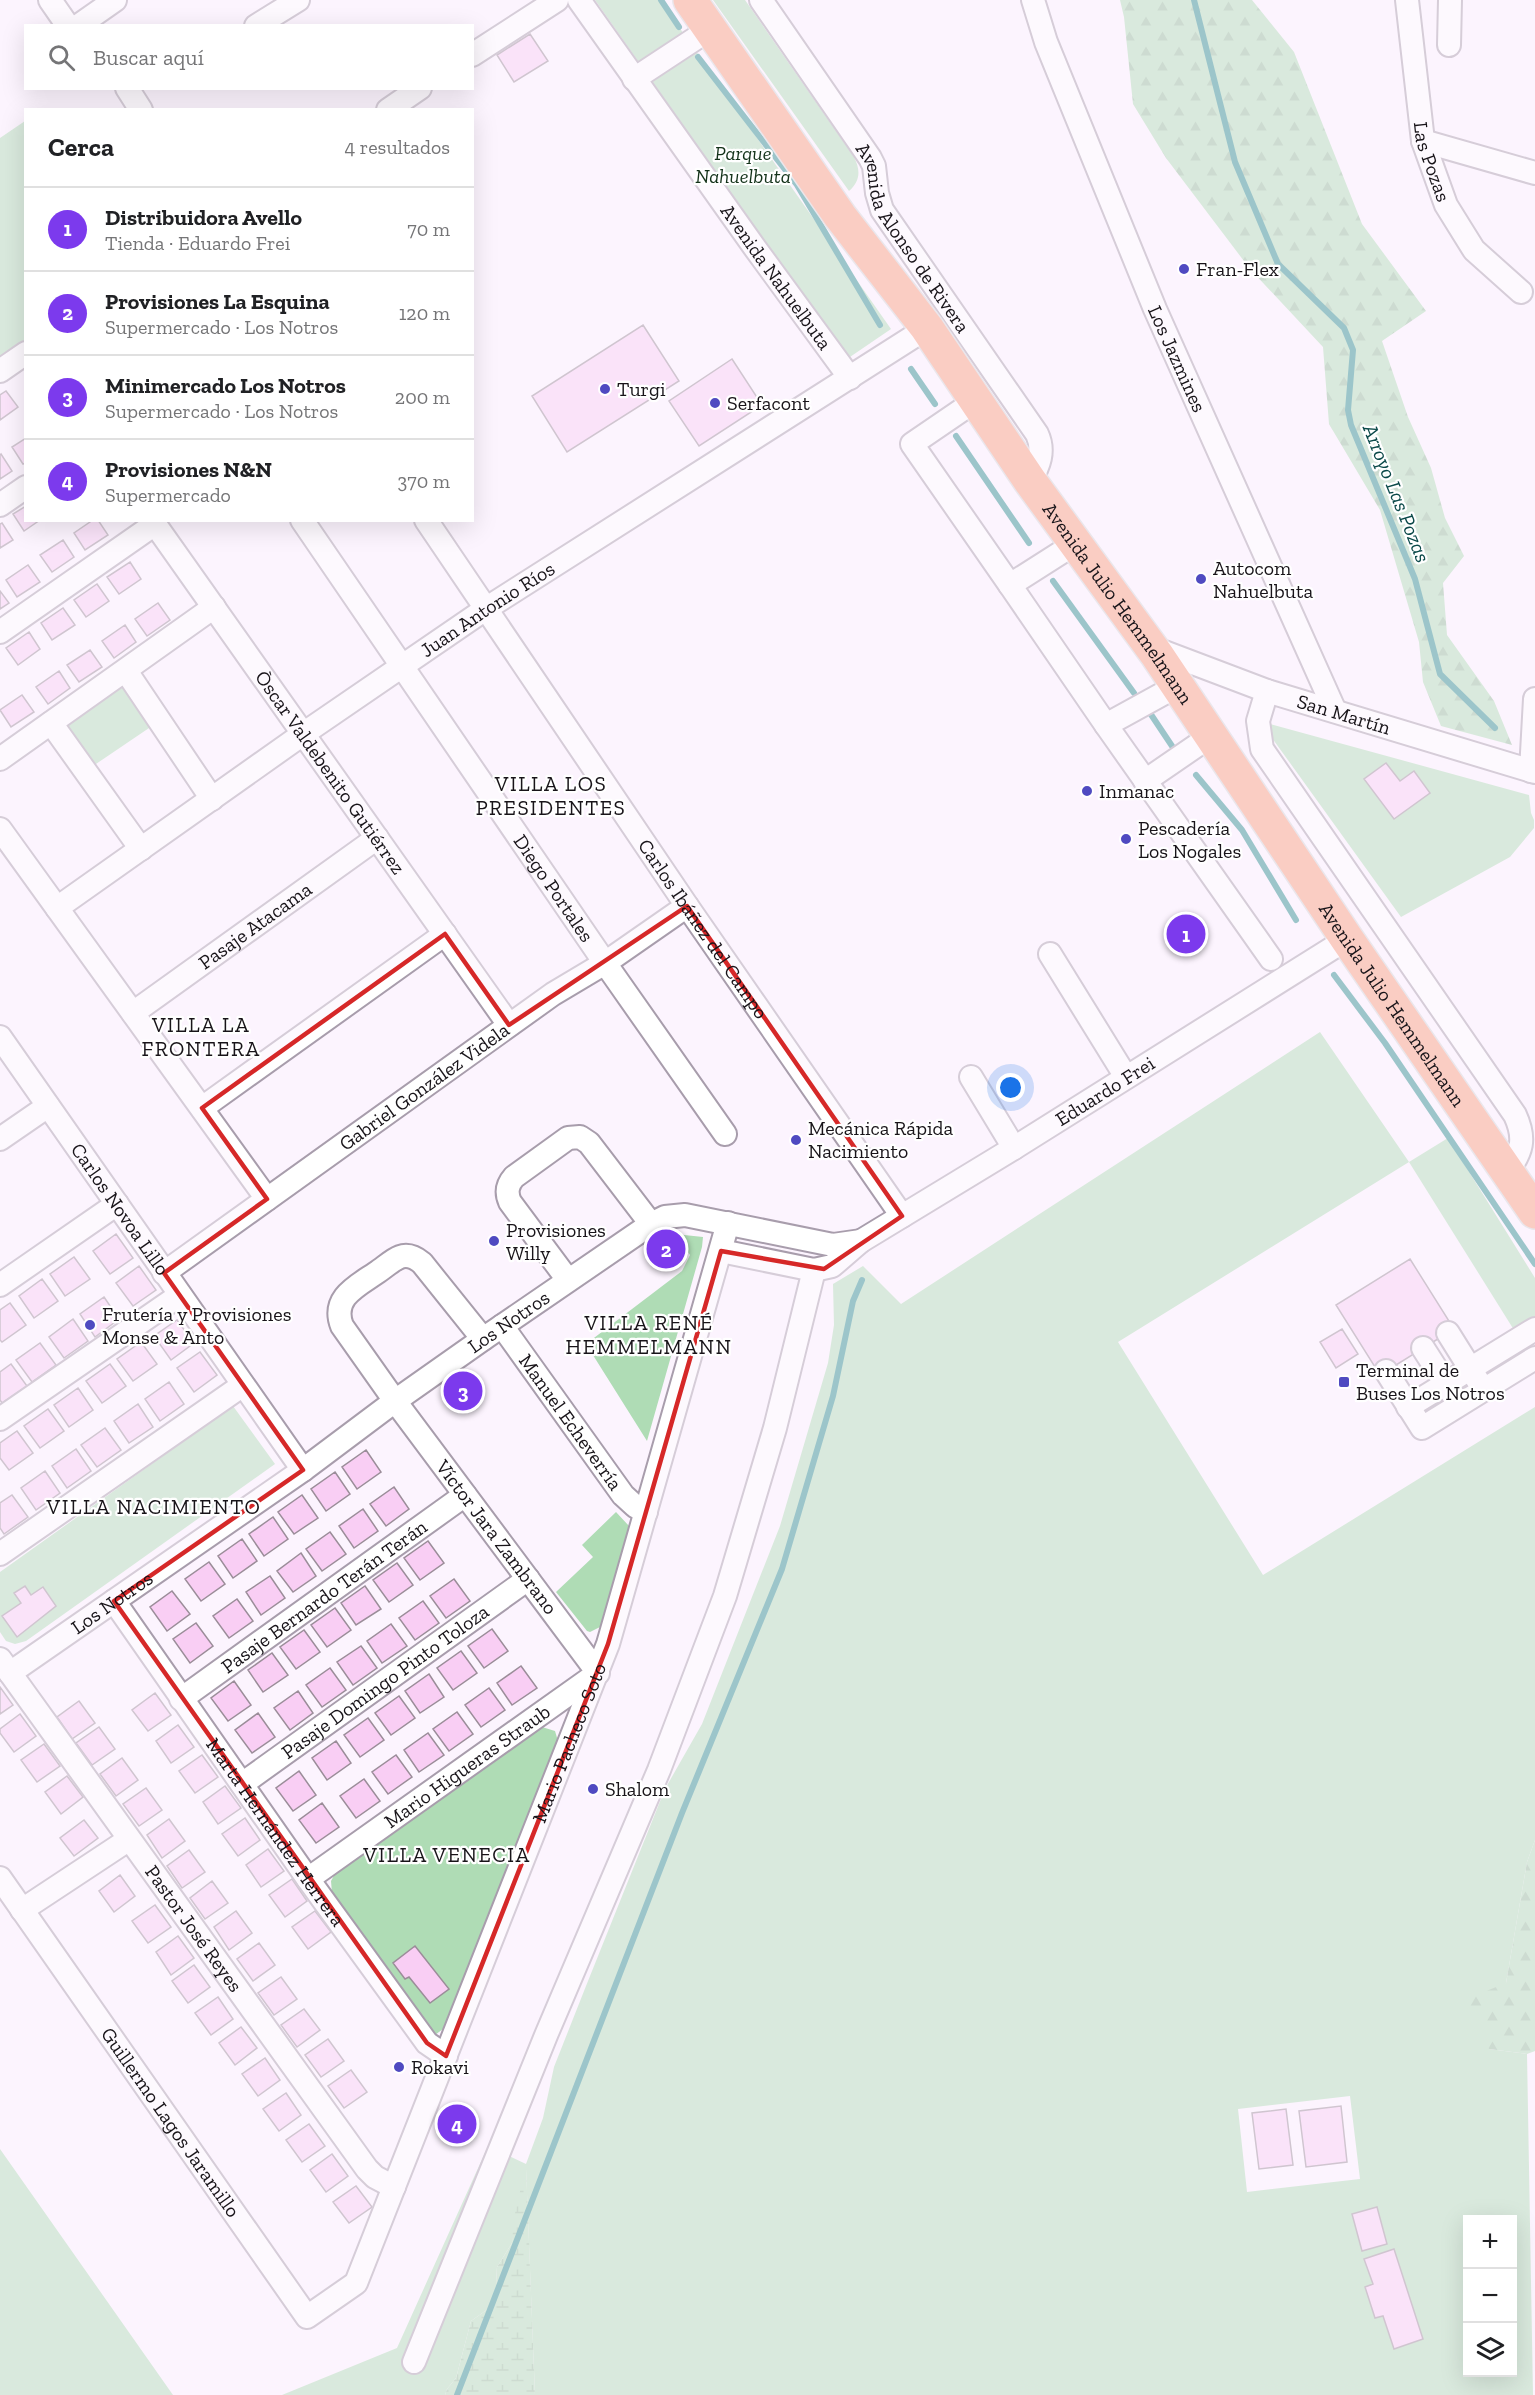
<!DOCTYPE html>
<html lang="es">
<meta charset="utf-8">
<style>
body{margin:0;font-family:"Zilla Slab",serif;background:#f2f2f2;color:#202124}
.controls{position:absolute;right:18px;bottom:18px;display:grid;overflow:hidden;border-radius:0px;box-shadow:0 6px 24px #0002}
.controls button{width:54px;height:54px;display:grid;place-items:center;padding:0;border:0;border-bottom:2px solid #e0e0e0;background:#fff;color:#202124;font:30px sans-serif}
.you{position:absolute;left:1011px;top:1088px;width:21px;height:21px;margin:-15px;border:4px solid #fff;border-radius:50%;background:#1a73e8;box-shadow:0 0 0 9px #1a73e833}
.badge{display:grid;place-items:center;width:39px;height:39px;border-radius:50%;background:#7c3aed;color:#fff;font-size:20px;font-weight:700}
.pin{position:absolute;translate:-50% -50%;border:3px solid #fff;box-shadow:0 2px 6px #0006}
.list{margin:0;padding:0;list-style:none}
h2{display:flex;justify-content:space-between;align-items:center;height:78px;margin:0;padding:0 24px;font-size:26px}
h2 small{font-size:20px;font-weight:400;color:#757577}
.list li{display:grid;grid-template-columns:39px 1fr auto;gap:18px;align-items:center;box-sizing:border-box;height:84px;padding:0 24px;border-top:2px solid #e0e0e0}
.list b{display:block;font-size:22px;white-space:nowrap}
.list p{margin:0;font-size:20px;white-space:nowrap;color:#757577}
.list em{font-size:20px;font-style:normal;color:#757577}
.icon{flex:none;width:33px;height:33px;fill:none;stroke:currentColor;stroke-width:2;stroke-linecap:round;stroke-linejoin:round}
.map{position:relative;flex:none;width:1535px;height:2395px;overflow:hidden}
.search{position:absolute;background:#fff;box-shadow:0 6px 24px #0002;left:24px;top:24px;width:450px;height:66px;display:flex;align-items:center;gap:15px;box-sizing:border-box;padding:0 21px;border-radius:0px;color:#757577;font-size:22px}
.panel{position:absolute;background:#fff;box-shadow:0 6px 24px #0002;left:24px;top:108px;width:450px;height:414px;border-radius:0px}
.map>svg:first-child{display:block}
</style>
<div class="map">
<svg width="1535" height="2395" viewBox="0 0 1535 2395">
<defs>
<pattern id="forest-firs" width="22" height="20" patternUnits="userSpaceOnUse" patternTransform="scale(1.5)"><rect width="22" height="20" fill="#afdcb5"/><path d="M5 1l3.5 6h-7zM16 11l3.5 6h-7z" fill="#96bc9b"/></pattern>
<pattern id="wetland-marsh" width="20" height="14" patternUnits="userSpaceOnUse" patternTransform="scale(1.5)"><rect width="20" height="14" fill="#afdcb5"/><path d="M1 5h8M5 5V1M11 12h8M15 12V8" fill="none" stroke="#96bc9b"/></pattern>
</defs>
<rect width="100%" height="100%" fill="#fcf4fe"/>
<path fill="#afdcb5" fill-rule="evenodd" d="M595,0H660L891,329L847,359Z
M713,0H745L854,157C861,171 860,181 849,191Z
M25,121V340L0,358V138Z
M123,684L152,726L93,766L64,723Z
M1270,724L1529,795L1531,813L1534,820V828L1510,857L1401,917L1267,731Z
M1320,1032L1409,1162L1448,1138L1535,1278V1317L1514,1330L1409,1162L1118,1342L1263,1575L1535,1407V1840L1527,1862L1506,1983L1489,2049L1527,2054L1533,2395H535L526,2169L512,2243L497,2267L495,2304L471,2321L456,2378L447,2389L445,2395H282L397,2348L488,2146L526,2164L543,2118L554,2067L586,1986L665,1789L702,1724L780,1526L828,1363L834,1325L833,1284L863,1266L901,1304ZM1350,2096L1360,2179L1247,2192L1238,2109ZM1468,2220H1512V2372H1468Z
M675,1234L703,1237L702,1247L647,1441L586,1344L682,1271L690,1255Z
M233,1406L275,1464L26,1641L15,1644L6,1641L0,1632V1572Z
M616,1512L629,1526L600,1627L590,1632L587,1631L556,1592L593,1557L582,1545Z
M542,1727L555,1731L558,1741L556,1746L443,2029L435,2035L332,1893L331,1881L336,1872Z
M0,2149L173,2395H0Z"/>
<path fill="url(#forest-firs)" d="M1120,0H1252L1294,52L1362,224L1426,311L1382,341L1408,417L1431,468L1445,518L1464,556L1443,583L1447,635L1494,701L1512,745L1441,726L1423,682L1419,642L1380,510L1329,424L1323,347L1250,269L1166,158L1133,104L1124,17Z
M1535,1840V2051L1527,2054L1489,2049L1464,2000L1506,1983L1527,1862Z"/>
<path fill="url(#wetland-marsh)" d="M526,2165L535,2395H445L447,2389L456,2378L471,2321L495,2304L497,2267L512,2243L514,2218Z"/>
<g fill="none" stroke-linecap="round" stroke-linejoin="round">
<path stroke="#298c8d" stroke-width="6" d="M661,0L679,27
M1194,0L1235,162L1278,264L1344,328L1353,350L1348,410L1351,425L1415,579L1440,674L1495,728
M698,57L797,185L880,325
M911,369L935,404
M956,436L1029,543
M1053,581L1134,693
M1150,713L1172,746
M1196,775L1242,830L1296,920
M1334,975L1385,1043L1535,1264
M457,2395L682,1813L782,1569L833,1396L853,1301L862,1280"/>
</g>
<path fill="#f9cef4" stroke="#9b8d99" stroke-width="1.5" d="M530,34L548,61L514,82L497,55Z
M643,325L679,381L567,452L532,396Z
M732,359L762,405L699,446L669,401Z
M6,391L18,407L0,420V395Z
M26,438V463L23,464L12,447Z
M1,454L12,471L0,479V455Z
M26,506V520H40L24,531L13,514Z
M93,520H98L108,535L85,550L74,533Z
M2,523L13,540L0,548V524Z
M63,540L74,557L52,572L40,555Z
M130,562L141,579L119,594L107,577Z
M28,565L40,582L17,597L6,580Z
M97,584L109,601L86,617L74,600Z
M0,591L9,603L0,609Z
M158,603L170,620L147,636L135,619Z
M63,608L75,625L52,640L41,623Z
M125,625L136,642L114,658L102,641Z
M29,632L40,649L18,665L6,648Z
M90,650L102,667L79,682L67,665Z
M59,671L70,688L48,704L36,687Z
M22,695L34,712L11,727L0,710Z
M1386,763L1400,781L1414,771L1430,793L1394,819L1364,779Z
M116,1234L133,1258L110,1274L93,1251Z
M74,1257L90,1279L65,1296L50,1274Z
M1410,1259L1454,1329L1380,1375L1336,1305Z
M139,1266L156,1290L133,1306L116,1283Z
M42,1279L58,1301L34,1318L19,1296Z
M104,1297L119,1319L95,1337L80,1314Z
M10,1303L26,1325L2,1342L0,1340V1310Z
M73,1319L88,1341L64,1358L49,1337Z
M177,1320L194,1343L171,1360L154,1336Z
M1342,1329L1358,1354L1336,1368L1320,1342Z
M141,1342L157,1364L133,1381L117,1359Z
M40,1343L56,1365L32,1382L16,1360Z
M200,1352L217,1375L194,1392L177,1368Z
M11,1364L27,1386L2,1403L0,1400V1372Z
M110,1364L126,1386L102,1403L86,1381Z
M169,1382L184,1404L160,1421L145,1399Z
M78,1388L93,1410L69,1427L54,1405Z
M138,1404L153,1427L129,1443L114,1421Z
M48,1409L64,1431L40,1448L24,1426Z
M105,1428L121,1450L97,1467L81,1445Z
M17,1431L33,1453L9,1470L0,1458V1443Z
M76,1449L91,1471L67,1488L52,1466Z
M366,1450L381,1472L357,1489L342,1467Z
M45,1471L60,1493L36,1510L21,1488Z
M335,1472L350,1494L326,1511L311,1489Z
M394,1487L409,1509L386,1526L370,1504Z
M12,1495L28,1517L4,1534L0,1528V1503Z
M302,1495L318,1518L294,1534L278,1512Z
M363,1509L378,1531L354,1548L339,1526Z
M273,1517L288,1539L264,1556L249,1534Z
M330,1532L346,1554L322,1571L306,1549Z
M242,1539L257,1561L233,1578L218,1556Z
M428,1541L444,1563L420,1580L404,1558Z
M301,1553L316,1576L293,1592L277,1571Z
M209,1562L225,1584L201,1601L185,1579Z
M397,1563L413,1585L389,1602L373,1580Z
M270,1576L285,1598L261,1615L246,1592Z
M454,1579L470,1601L446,1618L430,1596Z
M25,1586L31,1595L43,1587L56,1606L17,1637L2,1616L21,1603L14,1593Z
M365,1586L381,1609L356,1625L341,1603Z
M172,1591L190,1614L167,1631L150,1607Z
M237,1599L253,1621L229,1638L213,1616Z
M423,1601L439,1623L415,1640L399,1618Z
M335,1608L351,1630L327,1647L311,1625Z
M196,1623L213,1646L190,1663L173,1639Z
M391,1624L407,1646L382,1663L367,1641Z
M492,1629L508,1651L484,1668L468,1646Z
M304,1630L320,1652L296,1669L280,1647Z
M361,1646L377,1668L353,1685L337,1662Z
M461,1651L477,1673L453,1690L437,1668Z
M272,1653L288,1675L263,1692L248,1670Z
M521,1666L537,1688L512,1705L497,1683Z
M330,1668L346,1690L322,1707L306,1685Z
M429,1674L444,1697L420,1713L405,1691Z
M234,1681L251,1705L228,1721L211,1698Z
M0,1687L13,1705L0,1714Z
M489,1688L505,1710L481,1727L465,1705Z
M298,1691L313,1713L290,1730L274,1708Z
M155,1693L171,1715L148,1731L132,1710Z
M399,1696L415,1718L391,1735L375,1713Z
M79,1701L95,1723L72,1739L57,1717Z
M457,1712L473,1734L449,1751L433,1729Z
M258,1713L275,1737L252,1753L235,1730Z
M20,1714L36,1736L14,1752L0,1733V1729Z
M368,1718L384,1740L360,1757L344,1735Z
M178,1725L194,1747L171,1763L156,1741Z
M99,1727L115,1749L92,1765L76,1743Z
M428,1733L444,1755L419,1772L404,1750Z
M336,1741L351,1763L327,1780L312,1758Z
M44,1744L60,1766L37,1782L21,1760Z
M202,1755L218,1777L195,1793L179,1771Z
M396,1755L412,1777L388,1794L372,1772Z
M122,1758L138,1780L116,1796L100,1774Z
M299,1771L316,1795L293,1811L276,1788Z
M67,1776L83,1797L61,1814L45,1792Z
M364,1779L380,1801L356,1818L340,1796Z
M225,1786L241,1808L218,1824L203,1802Z
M146,1788L162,1810L139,1826L123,1804Z
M322,1803L339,1827L316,1843L299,1820Z
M245,1818L260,1840L238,1856L222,1834Z
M169,1819L185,1841L162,1858L147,1835Z
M84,1820L98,1838L74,1856L60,1838Z
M268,1849L284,1871L261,1887L246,1865Z
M189,1850L205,1872L182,1888L167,1866Z
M120,1875L135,1896L114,1912L99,1891Z
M292,1879L307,1901L285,1917L269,1895Z
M212,1881L228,1903L205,1919L190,1898Z
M155,1905L171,1927L148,1943L132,1921Z
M236,1911L252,1933L229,1950L214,1927Z
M315,1911L331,1932L308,1949L292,1927Z
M178,1936L194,1958L171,1975L156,1952Z
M259,1943L275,1965L253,1981L237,1959Z
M415,1946L449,1989L430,2003L409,1977L405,1979L393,1963Z
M194,1965L210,1987L188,2003L172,1981Z
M281,1977L297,1999L274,2015L258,1993Z
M218,1997L233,2019L211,2035L195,2013Z
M304,2009L320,2030L297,2047L281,2025Z
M241,2027L257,2048L235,2065L219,2043Z
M328,2039L344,2061L321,2077L305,2055Z
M265,2058L280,2080L258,2096L242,2074Z
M351,2070L367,2092L344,2108L328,2086Z
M286,2093L301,2115L279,2131L263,2109Z
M1341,2106L1347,2162L1306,2167L1299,2111Z
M1286,2109L1293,2165L1259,2169L1252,2113Z
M309,2124L325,2146L302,2162L286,2140Z
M332,2154L348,2176L326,2192L310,2170Z
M356,2186L372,2207L349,2223L333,2202Z
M1377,2207L1387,2244L1362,2251L1352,2214Z
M1394,2249L1423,2339L1394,2349L1383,2316L1375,2318L1365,2287L1373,2284L1364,2259Z"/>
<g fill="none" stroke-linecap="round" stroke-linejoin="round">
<defs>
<g id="minor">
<path d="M50,0L68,26"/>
<path id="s1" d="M579,0L755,248L850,378"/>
<path id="s2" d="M761,0L870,158L874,166L877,193L882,210L1037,434C1045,451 1039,466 1030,481"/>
<path id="s3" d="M1033,0L1046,42L1155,309L1335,711"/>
<path id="s4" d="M1407,0L1423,141L1446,205L1474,250L1521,292"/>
<path d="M78,26L115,0"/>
<path d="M256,26L298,0"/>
<path d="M1449,45L1450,0"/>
<path d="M472,55L557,0"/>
<path d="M634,79L710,29"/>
<path d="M127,88L141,110"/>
<path d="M388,110L420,88"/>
<path d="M1423,141L1535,173"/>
<path d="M0,371L26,353"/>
<path d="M975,401L912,444L1010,585"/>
<path d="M0,505L26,487"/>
<path id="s5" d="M152,520L509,1025"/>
<path id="s6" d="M302,520L605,963L725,1134"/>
<path id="s7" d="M426,520L687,906L902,1216"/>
<path d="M1076,543L1010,585L1106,725L1271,959"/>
<path d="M0,632L155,524"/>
<path id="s8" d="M1157,655L1164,652L1267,691L1535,772"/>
<path d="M126,671L212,799"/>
<path d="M1267,691L1258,721L1262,749L1515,1115C1526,1139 1522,1152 1507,1172"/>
<path d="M51,723L141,849"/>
<path d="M1106,725L1177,686"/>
<path d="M0,759L214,607"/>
<path d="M1531,771L1535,699"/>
<path d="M1145,781L1212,735"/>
<path d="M0,829L267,1199"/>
<path id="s9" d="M57,908L303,734L487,608L927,328"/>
<path d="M1050,954L1126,1077"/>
<path id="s10" d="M133,1013L377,838"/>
<path id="s11" d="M0,1037L303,1470"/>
<path d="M971,1077L1014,1148"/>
<path d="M202,1108L445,934"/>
<path d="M0,1139L48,1106"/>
<path id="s12" d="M721,1251L814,1270L832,1266L861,1241L1014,1148L1347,939"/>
<path id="s13" d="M164,1273L553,994L605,963L687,906"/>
<path d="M568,1280L510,1202C506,1193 507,1185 514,1177L568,1138L580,1137L589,1143L651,1224"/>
<path d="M0,1285L117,1204"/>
<path id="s14" d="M502,1326L623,1495L635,1506L646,1512"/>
<path d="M1448,1333L1478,1381"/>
<path d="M1423,1348L1453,1395"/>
<path d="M1386,1371L1422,1428L1535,1358"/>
<path d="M1408,1407L1535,1329"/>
<path d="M0,1419L180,1295"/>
<path d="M0,1554L243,1385"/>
<path id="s15" d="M114,1601L308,1879L427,2043L446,2056"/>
<path id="s16" d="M0,1659L367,2169L375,2177L394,2187"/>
<path id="s17" d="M10,1673L303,1470L395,1401L483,1339L651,1224L665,1217L685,1215L833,1245L861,1241"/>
<path id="s18" d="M181,1699L465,1495"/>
<path id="s19" d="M242,1784L528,1579"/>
<path id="s20" d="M0,1878L307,2317L356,2283L608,1644L728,1223"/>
<path id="s21" d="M308,1879L598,1673L395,1401L342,1326C331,1298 357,1286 376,1273C384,1268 392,1260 400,1257C408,1254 416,1258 422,1263L483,1339"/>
<path d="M22,1910L128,1840"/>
<path d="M414,2362L547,2033L659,1770L725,1596L775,1428L814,1270"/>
</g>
<g id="highway">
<path id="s22" d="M690,0L840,216L927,328L1030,481L1157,655L1347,939L1535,1212"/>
</g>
</defs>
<use href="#minor" stroke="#a89dac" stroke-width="26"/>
<use href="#highway" stroke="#d5d5d6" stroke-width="36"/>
<use href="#minor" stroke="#fff" stroke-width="22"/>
<use href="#highway" stroke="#f99e7d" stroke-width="33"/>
</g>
<path d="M0 0H1535V2395H0ZM687,906L902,1216L824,1269L721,1251L608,1644L446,2056L427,2043L114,1601L303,1470L164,1273L267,1199L202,1108L445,934L509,1025Z" fill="#fcf4fe" fill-opacity=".55" fill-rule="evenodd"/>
<path fill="none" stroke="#d62828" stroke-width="4.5" stroke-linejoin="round" d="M687,906L902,1216L824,1269L721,1251L608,1644L446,2056L427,2043L114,1601L303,1470L164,1273L267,1199L202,1108L445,934L509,1025Z"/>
<g fill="#4f4ac1" stroke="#fff" stroke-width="2">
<circle cx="1184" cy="269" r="6"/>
<circle cx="605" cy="389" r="6"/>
<circle cx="715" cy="403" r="6"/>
<circle cx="1201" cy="579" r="6"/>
<circle cx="1087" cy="791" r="6"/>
<circle cx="1126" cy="839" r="6"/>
<circle cx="796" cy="1140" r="6"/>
<circle cx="494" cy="1241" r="6"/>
<circle cx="90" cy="1325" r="6"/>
<rect x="1338" y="1376" width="12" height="12" rx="3"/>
<circle cx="593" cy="1789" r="6"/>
<circle cx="399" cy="2067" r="6"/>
</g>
<g text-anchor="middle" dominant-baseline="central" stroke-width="4.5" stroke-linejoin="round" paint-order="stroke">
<g font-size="20" font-style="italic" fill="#133219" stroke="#fff">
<text x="743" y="153">Parque<tspan x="743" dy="23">Nahuelbuta</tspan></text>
</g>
<g font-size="20" fill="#181419" stroke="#fff">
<text stroke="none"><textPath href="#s4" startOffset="164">Las Pozas</textPath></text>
<text stroke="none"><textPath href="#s2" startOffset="284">Avenida Alonso de Rivera</textPath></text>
<text stroke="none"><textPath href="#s1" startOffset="340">Avenida Nahuelbuta</textPath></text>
<text stroke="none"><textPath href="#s3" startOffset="387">Los Jazmines</textPath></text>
<text stroke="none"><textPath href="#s22" startOffset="740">Avenida Julio Hemmelmann</textPath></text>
<text stroke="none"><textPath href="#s9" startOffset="524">Juan Antonio Ríos</textPath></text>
<text stroke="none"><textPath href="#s8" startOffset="198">San Martín</textPath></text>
<text stroke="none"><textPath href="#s5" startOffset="309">Òscar Valdebenito Gutiérrez</textPath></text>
<text stroke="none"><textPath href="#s6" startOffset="446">Diego Portales</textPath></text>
<text stroke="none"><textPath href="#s10" startOffset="150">Pasaje Atacama</textPath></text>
<text stroke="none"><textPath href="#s7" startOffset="494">Carlos Ibáñez del Campo</textPath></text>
<text stroke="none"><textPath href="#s22" startOffset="1226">Avenida Julio Hemmelmann</textPath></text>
<text stroke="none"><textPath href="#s13" startOffset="320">Gabriel González Videla</textPath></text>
<text stroke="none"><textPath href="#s12" startOffset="438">Eduardo Frei</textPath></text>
<text stroke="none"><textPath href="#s11" startOffset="210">Carlos Novoa Lillo</textPath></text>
<text stroke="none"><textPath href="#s17" startOffset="610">Los Notros</textPath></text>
<text stroke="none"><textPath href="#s14" startOffset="118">Manuel Echeverría</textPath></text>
<text transform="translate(497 1537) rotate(53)">Víctor Jara Zambrano</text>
<text stroke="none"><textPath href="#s18" startOffset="176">Pasaje Bernardo Terán Terán</textPath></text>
<text stroke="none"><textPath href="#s17" startOffset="124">Los Notros</textPath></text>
<text stroke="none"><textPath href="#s19" startOffset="176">Pasaje Domingo Pinto Toloza</textPath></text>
<text stroke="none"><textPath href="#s20" startOffset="1176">Mario Pacheco Soto</textPath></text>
<text stroke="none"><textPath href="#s21" startOffset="195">Mario Higueras Straub</textPath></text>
<text stroke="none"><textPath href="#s15" startOffset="282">Marta Hernández Herrera</textPath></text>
<text stroke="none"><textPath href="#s16" startOffset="332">Pastor José Reyes</textPath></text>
<text stroke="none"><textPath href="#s20" startOffset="298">Guillermo Lagos Jaramillo</textPath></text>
</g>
<g font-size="20" fill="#181419" stroke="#fff" text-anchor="start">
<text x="1196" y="269">Fran-Flex</text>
<text x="617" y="389">Turgi</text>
<text x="727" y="403">Serfacont</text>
<text x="1213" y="568">Autocom<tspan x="1213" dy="23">Nahuelbuta</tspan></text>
<text x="1099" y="791">Inmanac</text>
<text x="1138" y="828">Pescadería<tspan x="1138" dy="23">Los Nogales</tspan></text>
<text x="808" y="1128">Mecánica Rápida<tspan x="808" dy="23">Nacimiento</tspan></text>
<text x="506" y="1230">Provisiones<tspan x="506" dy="23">Willy</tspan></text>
<text x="102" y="1314">Frutería y Provisiones<tspan x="102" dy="23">Monse &amp; Anto</tspan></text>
<text x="1356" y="1370">Terminal de<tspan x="1356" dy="23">Buses Los Notros</tspan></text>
<text x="605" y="1789">Shalom</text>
<text x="411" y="2067">Rokavi</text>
</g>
<g font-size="21" font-style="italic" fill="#0b4949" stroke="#fff">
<text transform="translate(1397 493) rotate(68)">Arroyo Las Pozas</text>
</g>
<g font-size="21" letter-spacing="1.5" fill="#181419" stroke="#fff">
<text x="551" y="783">VILLA LOS<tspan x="551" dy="24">PRESIDENTES</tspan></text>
<text x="201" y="1024">VILLA LA<tspan x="201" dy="24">FRONTERA</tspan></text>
<text x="649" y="1322">VILLA RENÉ<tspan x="649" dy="24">HEMMELMANN</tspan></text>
<text x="154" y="1506">VILLA NACIMIENTO</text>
<text x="447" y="1854">VILLA VENECIA</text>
</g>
</g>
</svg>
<div class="controls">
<button>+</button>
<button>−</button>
<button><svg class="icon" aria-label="layers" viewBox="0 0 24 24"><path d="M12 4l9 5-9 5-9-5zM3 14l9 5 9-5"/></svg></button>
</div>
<div class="you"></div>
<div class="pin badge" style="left:1186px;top:934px">1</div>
<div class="pin badge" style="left:666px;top:1249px">2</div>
<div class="pin badge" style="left:463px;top:1391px">3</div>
<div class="pin badge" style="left:457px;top:2124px">4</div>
<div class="search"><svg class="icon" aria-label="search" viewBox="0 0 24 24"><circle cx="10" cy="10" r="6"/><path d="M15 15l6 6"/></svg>Buscar aquí</div>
<section class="panel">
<h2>Cerca<small>4 resultados</small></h2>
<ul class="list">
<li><span class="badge">1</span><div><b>Distribuidora Avello</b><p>Tienda · Eduardo Frei</p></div><em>70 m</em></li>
<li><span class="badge">2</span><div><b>Provisiones La Esquina</b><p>Supermercado · Los Notros</p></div><em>120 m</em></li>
<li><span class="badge">3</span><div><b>Minimercado Los Notros</b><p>Supermercado · Los Notros</p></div><em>200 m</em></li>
<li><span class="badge">4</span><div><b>Provisiones N&amp;N</b><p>Supermercado</p></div><em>370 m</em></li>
</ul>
</section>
</div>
